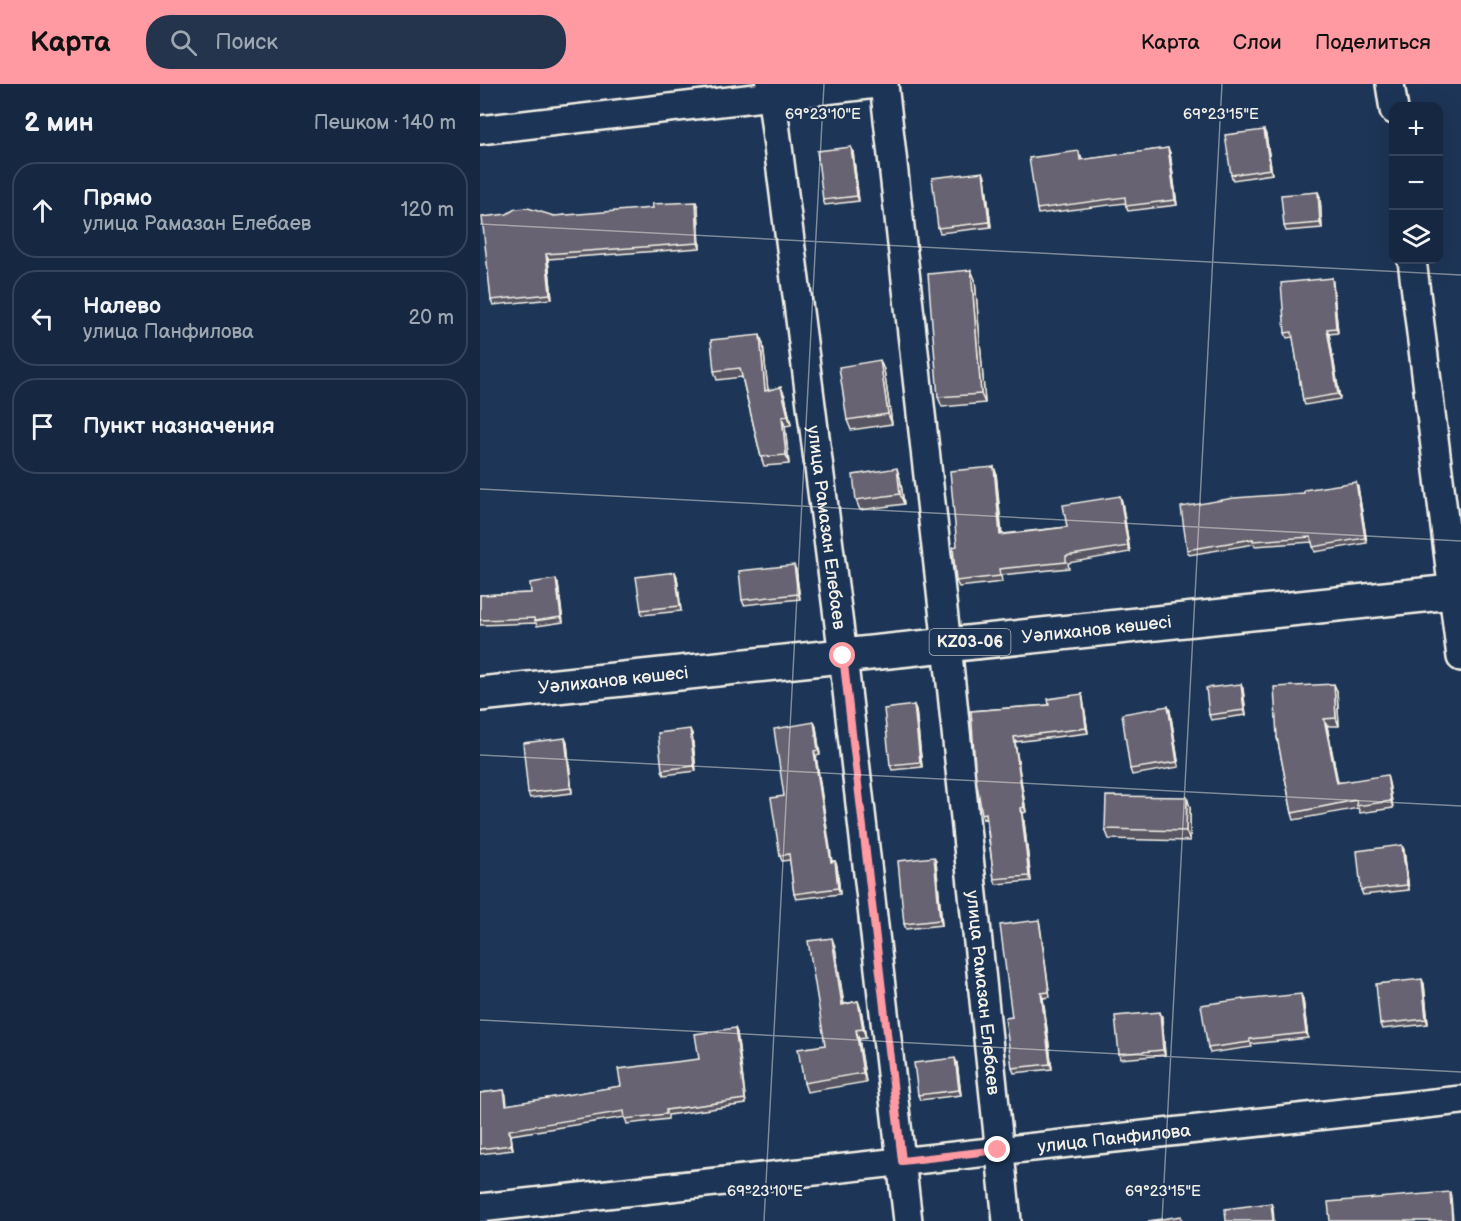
<!DOCTYPE html>
<html lang="ru">
<meta charset="utf-8">
<style>
body{margin:0;font-family:"Balsamiq Sans",sans-serif;background:#23344c;color:#f1f3f6}
.controls{position:absolute;right:18px;top:18px;display:grid;overflow:hidden;border-radius:12px;box-shadow:0 6px 24px #0002}
.controls button{width:54px;height:54px;display:grid;place-items:center;padding:0;border:0;border-bottom:2px solid #35445a;background:#162841;color:#f1f3f6;font:30px sans-serif}
.stop{position:absolute;width:18px;height:18px;margin:-14px;border:4px solid #ff9aa2;border-radius:50%;background:#fff}
.stop.end{background:#ff9aa2;border-color:#fff;box-shadow:0 2px 6px #0008}
.list{margin:0;padding:0;list-style:none}
h2{display:flex;justify-content:space-between;align-items:center;height:78px;margin:0;padding:0 24px;font-size:26px}
h2 small{font-size:20px;font-weight:400;color:#9ea6b1}
.list li{display:grid;grid-template-columns:39px 1fr auto;gap:18px;align-items:center;box-sizing:border-box;height:96px;margin:0 12px 12px;padding:0 12px;border:2px solid #35445a;border-radius:24px}
.list b{display:block;font-size:22px;white-space:nowrap}
.list p{margin:0;font-size:20px;white-space:nowrap;color:#9ea6b1}
.list em{font-size:20px;font-style:normal;color:#9ea6b1}
.icon{flex:none;width:33px;height:33px;fill:none;stroke:currentColor;stroke-width:2;stroke-linecap:round;stroke-linejoin:round}
.map{position:relative;flex:none;width:981px;height:1137px;overflow:hidden}
header{display:flex;align-items:center;gap:36px;box-sizing:border-box;height:84px;padding:0 30px;background:#ff9aa2;color:#111}
header strong{font-size:28px}
nav{display:flex;gap:33px;margin-inline-start:auto;font-size:21px}
.search{width:420px;height:54px;background:#23344c;display:flex;align-items:center;gap:15px;box-sizing:border-box;padding:0 21px;border-radius:24px;color:#9ea6b1;font-size:22px}
main{display:flex}
aside{flex:1;background:#162841}
.map>svg:first-child{display:block}
</style>
<header>
<strong>Карта</strong>
<div class="search"><svg class="icon" aria-label="search" viewBox="0 0 24 24"><circle cx="10" cy="10" r="6"/><path d="M15 15l6 6"/></svg>Поиск</div>
<nav><a>Карта</a><a>Слои</a><a>Поделиться</a></nav>
</header>
<main>
<aside>
<h2>2 мин<small>Пешком · 140 m</small></h2>
<ul class="list">
<li><svg class="icon" aria-label="ahead" viewBox="0 0 24 24"><path d="M12 20V5M6 11l6-6 6 6"/></svg><div><b>Прямо</b><p>улица Рамазан Елебаев</p></div><em>120 m</em></li>
<li><svg class="icon" aria-label="left" viewBox="0 0 24 24"><path d="M17 20v-9H6M10 6l-5 5 5 5"/></svg><div><b>Налево</b><p>улица Панфилова</p></div><em>20 m</em></li>
<li><svg class="icon" aria-label="arrive" viewBox="0 0 24 24"><path d="M6 21V4h12l-3 4 3 4H6"/></svg><div><b>Пункт назначения</b></div></li>
</ul>
</aside>
<div class="map">
<svg width="981" height="1137" viewBox="0 0 981 1137">
<rect width="100%" height="100%" fill="#1d3557"/>
<filter id="ink" filterUnits="userSpaceOnUse"><feTurbulence type="fractalNoise" baseFrequency=".0167" numOctaves="2"/><feDisplacementMap in="SourceGraphic" scale="12" xChannelSelector="R" yChannelSelector="G"/><feConvolveMatrix kernelMatrix="1 2 1 2 8 2 1 2 1" color-interpolation-filters="sRGB"/></filter>
<g filter="url(#ink)">
<g fill="none" stroke-linecap="round" stroke-linejoin="round">
<defs>
<g id="minor">
<path id="s1" d="M290,0L363,572L428,1137"/>
<path id="s2" d="M404,0L467,561L527,1137"/>
<path d="M910,0L914,26"/>
<path d="M0,46L396,0"/>
<path d="M932,176L981,573"/>
<path id="s3" d="M0,1124L981,1016"/>
</g>
<g id="primary">
<path id="s4" d="M0,610L981,507"/>
</g>
</defs>
<use href="#minor" stroke="#f4f1e8" stroke-width="32"/>
<use href="#primary" stroke="#f4f1e8" stroke-width="38"/>
<use href="#minor" stroke="#1d3557" stroke-width="27"/>
<use href="#primary" stroke="#1d3557" stroke-width="33"/>
</g>
<path fill="#595662" stroke="#f4f1e8" stroke-width="1.5" d="M784,46L786,51L792,90L753,96L751,91Z
M371,63L373,68L379,117L345,121L343,116Z
M688,64L690,69L697,121L648,127L645,119L558,130L557,125L601,72L602,76Z
M503,88L505,93L511,143L460,149L458,144Z
M838,108L840,113L842,144L806,147L804,142Z
M218,123L220,164L68,175L72,215L13,221L11,216L74,132Z
M491,186L495,196L505,319L462,323L458,313Z
M852,194L853,199L858,249L849,250L860,315L825,321L823,316L813,253L807,254L805,249Z
M283,260L288,307L305,312L311,341L305,342L309,380L284,382L281,373L262,293L237,296L234,287Z
M404,286L412,340L371,346L367,336Z
M514,383L516,389L522,450L587,443L640,412L642,418L650,468L588,479L589,484L521,491L522,498L479,503L476,497Z
M420,394L424,420L380,426L376,416Z
M878,403L887,459L835,468L832,458L775,462L774,460L709,471L707,466L824,409Z
M316,486L320,515L264,521L262,516Z
M195,488L197,493L201,527L162,531L161,526Z
M78,500L83,538L57,542L56,539L0,541V511L51,509Z
M761,600L763,605L766,631L731,636L729,631Z
M857,607L859,642H847L858,698L909,699L913,724L880,729L878,724L814,736L812,729L797,653Z
M602,610L603,615L608,649L535,658L546,728L543,729L551,797L516,800L514,795L506,734L503,735L502,730L491,627L569,621Z
M434,621L436,626L442,683L412,686L410,681Z
M690,627L699,683L652,691L650,685Z
M334,638L336,643L340,671L336,672L352,777H355L357,782L360,810L316,815L314,810L310,776L302,777L300,772L304,712Z
M212,650L216,687L184,691L182,686Z
M85,654L87,659L92,709L50,714L48,709Z
M710,723V757L629,755L625,745Z
M924,766L929,806L883,811L881,806Z
M456,778L462,841L426,845L424,840Z
M559,836L560,841L570,913L563,914L572,985L534,989L532,984V933Z
M355,863L364,920L378,917L381,926L386,954L379,955L386,998L327,1008L324,999L345,961Z
M944,900L948,940L902,945L900,940Z
M823,915L828,954L771,960L772,963L730,969L728,964L763,916Z
M682,933L685,971L640,975L639,970Z
M255,944L257,949L266,1020L188,1031V1035L147,1040L145,1033L31,1051L33,1066L0,1070V1009L24,1006L26,1011L27,1021L141,1002L219,975Z
M477,979L481,1011L440,1016L438,1011Z"/>
<path fill="#484650" stroke="#f4f1e8" stroke-width="1.5" d="M784,46L786,51L792,90L790,85Z
M371,63L373,68L379,117L377,112Z
M688,64L690,69L697,121L695,116Z
M503,88L505,93L511,143L509,138Z
M838,108L840,113L842,144L840,139Z
M216,118L218,123L220,164L218,159Z
M66,170L68,175L72,215L70,210Z
M491,186L495,196L505,319L501,310Z
M852,194L853,199L858,249L856,244Z
M847,245L849,250L860,315L858,310Z
M280,251L283,260L289,316L285,307Z
M400,276L404,286L412,340L408,330Z
M301,303L305,312L311,341L308,332Z
M302,333L305,342L309,380L306,371Z
M514,383L516,389L522,457L520,451Z
M417,384L420,394L424,420L420,410Z
M876,398L878,403L887,459L885,454Z
M640,412L642,418L650,468L648,462Z
M314,481L316,486L320,515L318,510Z
M195,488L197,493L201,527L200,522Z
M76,495L78,500L83,538L81,533Z
M761,600L763,605L766,631L764,626Z
M854,600L857,607L859,642L856,634Z
M602,610L603,615L608,649L606,644Z
M434,621L436,626L442,683L440,678Z
M688,622L690,627L699,683L697,678Z
M844,635L847,642L859,706L857,699Z
M334,638L336,643L340,671L338,666Z
M210,645L212,650L216,687L214,682Z
M534,653L535,658L546,728L544,723Z
M85,654L87,659L92,709L91,704Z
M334,667L336,672L352,783L351,778Z
M907,691L909,699L913,724L911,717Z
M707,713L710,723V757L706,747Z
M541,724L543,729L551,797L549,792Z
M922,761L924,766L929,806L927,801Z
M454,773L456,778L462,841L460,836Z
M355,777L357,782L360,810L358,804Z
M352,854L355,863L365,930L362,921Z
M942,895L944,900L948,940L946,935Z
M561,909L563,914L572,985L570,980Z
M821,910L823,915L828,954L826,949Z
M378,917L381,926L386,954L383,945Z
M680,928L682,933L685,971L683,966Z
M255,944L257,949L266,1020L265,1015Z
M376,946L379,955L386,998L383,989Z
M475,974L477,979L481,1011L479,1006Z
M29,1046L31,1051L33,1066L31,1061Z
M970,1108L971,1113L973,1137H972Z
M791,1119L793,1124L794,1137H793Z"/>
<path fill="#676472" stroke="#f4f1e8" stroke-width="1.5" d="M784,46L790,85L751,91L745,51Z
M371,63L377,112L343,116L337,67Z
M688,64L695,116L646,122L645,113L557,125L549,74L599,67L600,76Z
M503,88L509,138L458,144L452,94Z
M838,108L840,139L804,142L801,111Z
M216,118L218,159L66,170L70,210L11,216L2,133L27,130L35,125L48,124L74,132L173,124L172,120Z
M491,186L501,310L458,313L448,190Z
M852,194L856,244L847,245L858,310L823,316L812,248L805,249L801,199Z
M280,251L285,307L301,303L308,332L302,333L306,371L281,373L260,284L234,287L231,256Z
M400,276L408,330L367,336L359,283Z
M514,383L520,451L587,443L583,421L640,412L648,462L586,472V478L519,485L520,492L476,497L473,463L477,462L470,387Z
M417,384L420,410L376,416L373,391Z
M876,398L885,454L833,463L831,453L773,457V455L707,466L701,423L754,414L824,409V406Z
M314,481L318,510L262,516L259,487Z
M195,488L200,522L161,526L156,493Z
M76,495L81,533L55,537L54,534L0,536V511L51,509L50,499Z
M761,600L764,626L729,631L726,604Z
M854,600L856,634L844,635L857,699L907,691L911,717L877,722L876,716L812,729L797,653L794,603Z
M602,610L606,644L534,653L544,723L541,724L549,792L514,795L506,729L502,730L496,695L491,627L569,621L568,615Z
M434,621L440,678L410,681L404,625Z
M688,622L697,678L650,685L642,630Z
M334,638L338,666L334,667L351,778L355,777L358,804L314,810L309,770L300,772L291,714L304,712L294,645Z
M210,645L214,682L182,686L178,649Z
M85,654L91,704L48,709L43,659Z
M626,712L707,713L706,747L625,745Z
M922,761L927,801L881,806L877,767Z
M454,773L460,836L424,840L418,777Z
M559,836L569,908L561,909L570,980L532,984L525,934L532,933L520,841Z
M352,854L362,921L378,917L383,945L376,946L383,989L324,999L318,965L345,961L328,857Z
M942,895L946,935L900,940L896,900Z
M821,910L826,949L770,955V958L728,964L721,921L763,915V916Z
M680,928L683,966L639,970L635,932Z
M255,944L265,1015L186,1026V1030L145,1035L144,1027L29,1046L31,1061L0,1065V1009L24,1006L26,1021L141,1002L138,985L219,975L215,950Z
M475,974L479,1006L438,1011L434,979Z
M970,1108L972,1137H850L848,1118Z
M791,1119L793,1137H746L745,1125Z
M701,1132L702,1137H668Z"/>
</g>
<g fill="none" stroke-linecap="round" stroke-linejoin="round" filter="url(#ink)">
<path stroke="#ff9aa2" stroke-width="8" d="M363,572L422,1077L518,1066"/>
</g>
<path fill="none" stroke="#f4f1e8" stroke-width="1.5" stroke-opacity="0.45" d="M0,140L981,191M0,405L981,457M0,671L981,722M0,936L981,988M284,1137L344,0M682,1137L742,0"/>
<g text-anchor="middle" dominant-baseline="central" stroke-width="4.5" stroke-linejoin="round" paint-order="stroke">
<rect fill="#1d3557" stroke="#b4b9bc" stroke-width="1.5" x="449.5" y="545" width="81" height="26" rx="4.5"/>
<g font-size="16" font-weight="bold" fill="#f4f1e8">
<text x="490" y="558">KZ03-06</text>
</g>
<g font-size="18" fill="#f4f1e8" stroke="#1d3557">
<text stroke="none"><textPath href="#s1" startOffset="447">улица Рамазан Елебаев</textPath></text>
<text stroke="none"><textPath href="#s4" startOffset="620">Уәлиханов көшесі</textPath></text>
<text stroke="none"><textPath href="#s4" startOffset="134">Уәлиханов көшесі</textPath></text>
<text stroke="none"><textPath href="#s2" startOffset="914">улица Рамазан Елебаев</textPath></text>
<text stroke="none"><textPath href="#s3" startOffset="638">улица Панфилова</textPath></text>
</g>
</g>
<g font-size="15" text-anchor="middle" fill="#f4f1e8" stroke="#1d3557" stroke-width="4.5" stroke-linejoin="round" paint-order="stroke">
<text x="343" y="35">69°23'10"E</text>
<text x="741" y="35">69°23'15"E</text>
<text x="285" y="1112">69°23'10"E</text>
<text x="683" y="1112">69°23'15"E</text>
</g>
</svg>
<div class="controls">
<button>+</button>
<button>−</button>
<button><svg class="icon" aria-label="layers" viewBox="0 0 24 24"><path d="M12 4l9 5-9 5-9-5zM3 14l9 5 9-5"/></svg></button>
</div>
<div class="stop" style="left:363px;top:572px"></div>
<div class="stop end" style="left:518px;top:1066px"></div>
</div>
</main>
